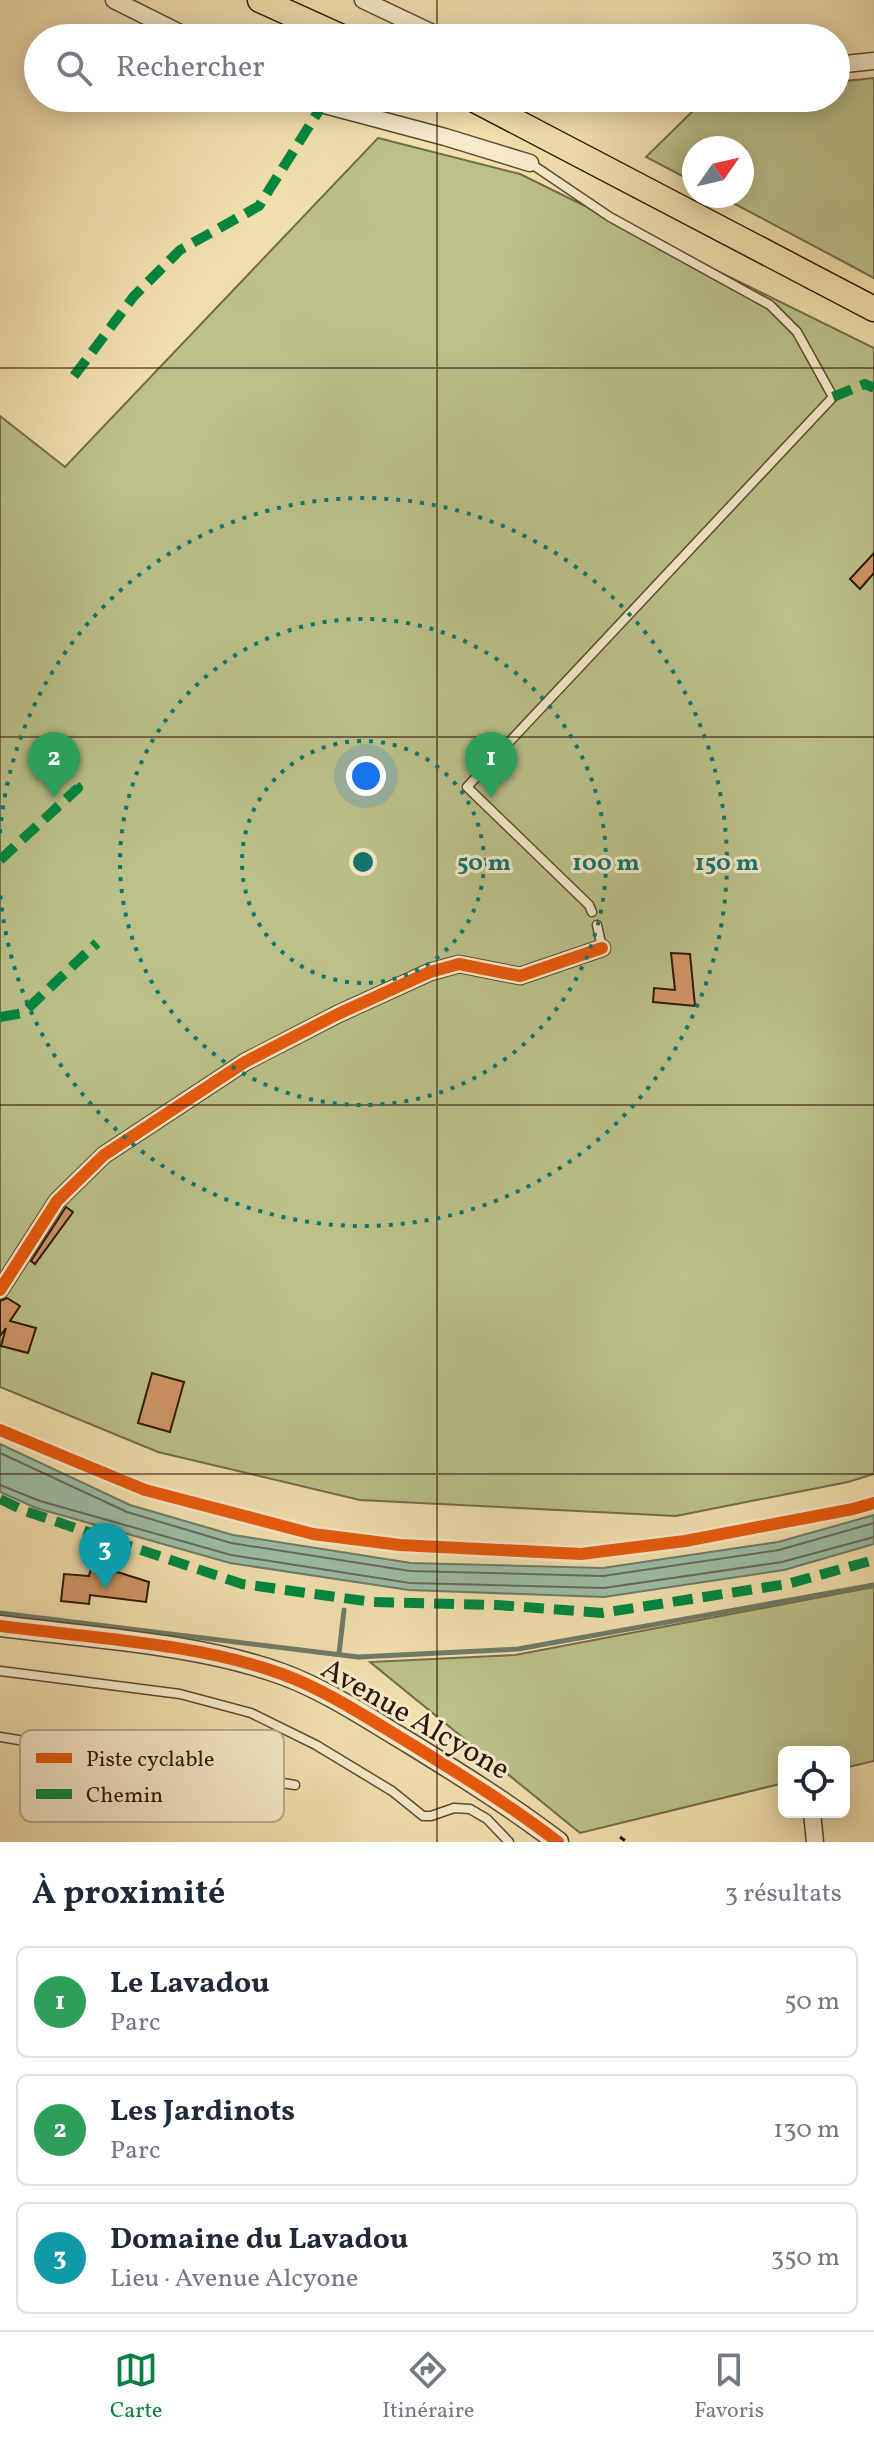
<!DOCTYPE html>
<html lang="fr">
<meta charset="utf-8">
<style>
body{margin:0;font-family:Vollkorn,serif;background:#f6f6f7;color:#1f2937}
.controls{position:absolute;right:24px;bottom:24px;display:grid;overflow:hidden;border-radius:12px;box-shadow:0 4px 20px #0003}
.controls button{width:72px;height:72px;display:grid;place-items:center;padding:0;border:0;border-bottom:2px solid #e0e1e3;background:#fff;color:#1f2937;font:40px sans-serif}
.compass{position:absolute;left:682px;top:136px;width:72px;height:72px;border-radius:50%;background:#fff;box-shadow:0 4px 20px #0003;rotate:56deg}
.you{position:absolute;left:366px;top:776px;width:28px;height:28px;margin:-20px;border:6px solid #fff;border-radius:50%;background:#1a73e8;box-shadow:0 0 0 12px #1a73e833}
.badge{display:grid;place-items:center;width:52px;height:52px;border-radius:50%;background:#0b8043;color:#fff;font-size:26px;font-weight:700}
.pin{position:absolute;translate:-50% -66px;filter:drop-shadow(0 2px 4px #0008)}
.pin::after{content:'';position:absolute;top:42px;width:28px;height:24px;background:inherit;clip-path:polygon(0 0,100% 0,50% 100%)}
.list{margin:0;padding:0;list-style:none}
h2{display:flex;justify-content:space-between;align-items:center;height:104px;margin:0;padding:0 32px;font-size:34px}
h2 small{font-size:26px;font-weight:400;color:#747a83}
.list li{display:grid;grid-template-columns:52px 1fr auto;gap:24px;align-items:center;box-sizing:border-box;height:112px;margin:0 16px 16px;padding:0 16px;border:2px solid #e0e1e3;border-radius:12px}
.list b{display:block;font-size:30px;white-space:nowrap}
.list p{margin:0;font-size:26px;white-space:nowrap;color:#747a83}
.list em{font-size:26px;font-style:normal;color:#747a83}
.icon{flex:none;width:44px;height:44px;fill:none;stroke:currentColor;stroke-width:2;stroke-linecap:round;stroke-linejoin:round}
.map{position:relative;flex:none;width:874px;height:1842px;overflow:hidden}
.search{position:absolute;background:#fff;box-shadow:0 4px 20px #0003;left:24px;right:24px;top:24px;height:88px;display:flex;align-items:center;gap:20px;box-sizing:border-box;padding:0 28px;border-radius:44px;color:#747a83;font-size:30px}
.sheet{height:488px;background:#fff}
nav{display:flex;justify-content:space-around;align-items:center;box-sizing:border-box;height:112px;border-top:2px solid #e0e1e3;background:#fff;font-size:22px;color:#747a83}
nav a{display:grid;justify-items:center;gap:4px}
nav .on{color:#0b8043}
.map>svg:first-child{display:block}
</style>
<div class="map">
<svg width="874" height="1842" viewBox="0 0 874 1842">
<rect width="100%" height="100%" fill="#f1dfad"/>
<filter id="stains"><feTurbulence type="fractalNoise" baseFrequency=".0025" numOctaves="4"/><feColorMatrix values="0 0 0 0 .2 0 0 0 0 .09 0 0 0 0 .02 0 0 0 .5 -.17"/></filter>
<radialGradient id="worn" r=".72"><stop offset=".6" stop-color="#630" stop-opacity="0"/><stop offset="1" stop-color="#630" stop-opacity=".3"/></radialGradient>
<path fill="#bbc189" stroke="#746c48" stroke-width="2" d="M874,78V278L720,196H742V148H694V182L646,157L706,98H836V82Z
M378,138L520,174L874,348V1474L848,1482L676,1516L360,1500L158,1452L0,1387V416L65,467Z
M874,1587V1761L844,1768V1752H784V1783L580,1833L370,1662L515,1655Z"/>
<path fill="#9bbda6" stroke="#6f7b67" stroke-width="2" d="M0,1444L130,1505L233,1535L411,1563L603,1568L778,1542L874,1515V1544L784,1570L604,1597L409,1590L230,1563L36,1508L0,1492Z"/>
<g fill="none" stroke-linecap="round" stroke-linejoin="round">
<path stroke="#646a57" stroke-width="2" d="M0,1453L127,1512L231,1543L410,1571L603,1576L779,1550L874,1523
M0,1485L40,1501L231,1555L410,1583L604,1588L782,1562L874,1537"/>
<path stroke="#6f7b67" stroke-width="5" d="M0,1613L358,1657L518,1649L874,1585
M339,1654L344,1610"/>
</g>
<path fill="#d09666" stroke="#2d1808" stroke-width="2" d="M874,553V573L860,589L850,579Z
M671,953L690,954L695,1006L653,1002L654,988L675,990Z
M66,1207L73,1212L35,1264L31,1261Z
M7,1298L20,1306L10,1321L36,1328L28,1353L1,1346L6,1328L0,1336V1301Z
M152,1373L184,1382L170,1432L138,1423Z
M92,1564L149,1582L146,1602L90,1595L89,1604L61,1601L64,1574L89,1576Z"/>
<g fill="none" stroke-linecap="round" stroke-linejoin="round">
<defs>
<path id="service" d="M530,163L610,217L770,305L797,332L833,397L467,787L589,905L592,912
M597,925L602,948
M0,1430L145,1490L313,1534L400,1545L581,1554L685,1541L853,1509L874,1503
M0,1671L180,1694L251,1713L316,1745L392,1791L423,1816H431L454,1808L470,1809L487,1819L509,1842
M0,1737L295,1785"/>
<path id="minor" d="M114,0L190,38
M363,0L443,38
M836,65L874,61
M309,98L321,104L445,137L530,163
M561,98L589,102L624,98
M0,1290L57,1201L104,1155L245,1062L338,1014L430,972L459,964L520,976L602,948
M812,1812L815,1842"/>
<path id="tertiary" d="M0,1626C91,1638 196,1643 282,1674C328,1691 369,1719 411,1744C461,1775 511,1806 558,1842"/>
<path id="primary" d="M260,0L344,38
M471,98L874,309"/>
</defs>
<use href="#service" stroke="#5e4a31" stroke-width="11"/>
<use href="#minor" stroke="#5e4a31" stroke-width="19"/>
<use href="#tertiary" stroke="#5e4a31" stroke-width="23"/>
<use href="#primary" stroke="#2d1808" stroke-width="27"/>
<path stroke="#2d1808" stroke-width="3" stroke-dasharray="6 4" stroke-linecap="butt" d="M620,1837L627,1842"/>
<use href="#service" stroke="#f6eaca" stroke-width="8"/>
<use href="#minor" stroke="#f6eaca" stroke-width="16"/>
<use href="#tertiary" stroke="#f6eaca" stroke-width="20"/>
<use href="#primary" stroke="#f1dfad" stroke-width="24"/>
<path stroke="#00873e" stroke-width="10" stroke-dasharray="20 10" stroke-linecap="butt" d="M74,376L134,296L180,250L259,206L318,112L321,104
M833,397L865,384L874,388
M0,860L78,788L60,764
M0,1017L23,1013L97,943
M0,1499L25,1511L242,1584L372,1602L498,1605L602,1613L787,1584L874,1560"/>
<defs>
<path id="cycleway" d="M0,1290L57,1201L104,1155L245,1062L338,1014L430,972L459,964L520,976L602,948
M0,1430L145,1490L313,1534L400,1545L581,1554L685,1541L853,1509L874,1503
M0,1626C91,1638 196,1643 282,1674C328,1691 369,1719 411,1744C461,1775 511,1806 558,1842"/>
</defs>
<use href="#cycleway" stroke="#f6eaca" stroke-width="17"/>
<use href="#cycleway" stroke="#e8590c" stroke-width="12"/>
</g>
<path fill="none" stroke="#2d1808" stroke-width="2" stroke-opacity="0.55" d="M437,0V38M437,98V1842M0,368H874M0,737H874M0,1105H874M0,1474H874"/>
<g fill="none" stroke="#0f766e" stroke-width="4" stroke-dasharray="4 8">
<circle cx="363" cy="862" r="121"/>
<circle cx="363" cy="862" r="243"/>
<path d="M0 833A364 364 0 1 1 0 891"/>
</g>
<g text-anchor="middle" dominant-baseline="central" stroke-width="6" stroke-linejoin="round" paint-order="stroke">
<g font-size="30" fill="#2d1808" stroke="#f6eaca">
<text transform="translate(415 1720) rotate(30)">Avenue Alcyone</text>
</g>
</g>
<rect x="20" y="1730" width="264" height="92" rx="12" fill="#f6eaca" stroke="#baab90" stroke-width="2"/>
<rect x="36" y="1753" width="36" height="10" fill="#e8590c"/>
<rect x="36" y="1789" width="36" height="10" fill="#00873e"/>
<g font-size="22" fill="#2d1808">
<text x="86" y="1766">Piste cyclable</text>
<text x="86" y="1802">Chemin</text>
</g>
<circle cx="363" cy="862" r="12" fill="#0f766e" stroke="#f6eaca" stroke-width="4"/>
<g font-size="24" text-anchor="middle" font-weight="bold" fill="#0f766e" stroke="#f6eaca" stroke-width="6" stroke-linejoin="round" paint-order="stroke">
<text x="484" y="870">50 m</text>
<text x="606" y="870">100 m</text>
<text x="727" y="870">150 m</text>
</g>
<rect width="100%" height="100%" filter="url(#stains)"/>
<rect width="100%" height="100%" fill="url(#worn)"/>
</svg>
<div class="controls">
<button><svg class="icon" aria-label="locate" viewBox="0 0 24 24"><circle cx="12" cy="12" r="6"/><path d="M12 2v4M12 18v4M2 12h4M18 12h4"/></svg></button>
</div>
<svg class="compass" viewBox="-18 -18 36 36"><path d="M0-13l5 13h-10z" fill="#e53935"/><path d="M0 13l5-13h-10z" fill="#747a83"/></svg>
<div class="you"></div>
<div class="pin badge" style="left:491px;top:798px;background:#2e9e5b">1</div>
<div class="pin badge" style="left:54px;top:798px;background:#2e9e5b">2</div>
<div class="pin badge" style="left:105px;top:1589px;background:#0f9aa8">3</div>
<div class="search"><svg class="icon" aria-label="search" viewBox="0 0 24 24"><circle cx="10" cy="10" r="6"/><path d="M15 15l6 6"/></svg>Rechercher</div>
</div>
<section class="sheet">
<h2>À proximité<small>3 résultats</small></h2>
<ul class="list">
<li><span class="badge" style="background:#2e9e5b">1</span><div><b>Le Lavadou</b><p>Parc</p></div><em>50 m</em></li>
<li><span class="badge" style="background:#2e9e5b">2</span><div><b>Les Jardinots</b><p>Parc</p></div><em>130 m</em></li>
<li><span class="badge" style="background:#0f9aa8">3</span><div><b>Domaine du Lavadou</b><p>Lieu · Avenue Alcyone</p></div><em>350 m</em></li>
</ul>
</section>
<nav>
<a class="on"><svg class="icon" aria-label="map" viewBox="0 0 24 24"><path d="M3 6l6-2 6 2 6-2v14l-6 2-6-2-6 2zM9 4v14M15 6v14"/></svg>Carte</a>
<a><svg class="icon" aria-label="directions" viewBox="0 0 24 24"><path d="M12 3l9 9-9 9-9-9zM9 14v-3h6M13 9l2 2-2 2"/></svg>Itinéraire</a>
<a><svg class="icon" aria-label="saved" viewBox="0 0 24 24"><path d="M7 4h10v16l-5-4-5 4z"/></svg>Favoris</a>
</nav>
